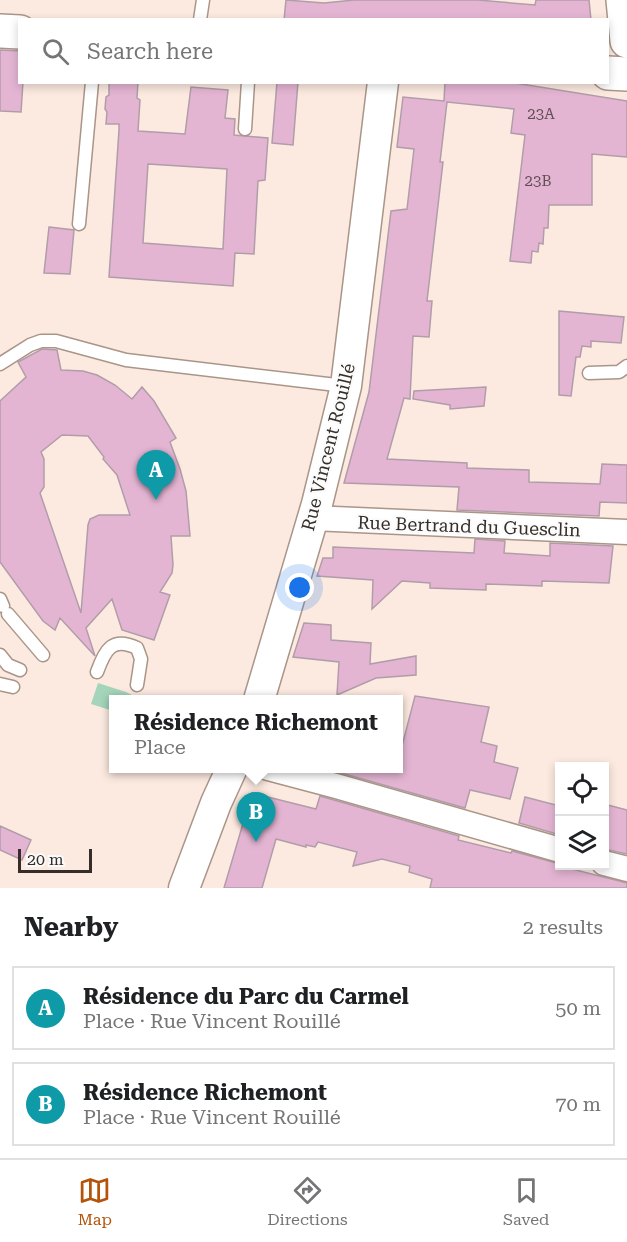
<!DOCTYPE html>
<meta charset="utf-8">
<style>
body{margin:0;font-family:"Roboto Serif",serif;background:#f2f2f2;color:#202124}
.controls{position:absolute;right:18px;bottom:18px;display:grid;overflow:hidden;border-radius:0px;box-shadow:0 3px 9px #0003}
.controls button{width:54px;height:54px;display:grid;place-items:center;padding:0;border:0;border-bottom:2px solid #e0e0e0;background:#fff;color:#202124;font:30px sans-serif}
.scale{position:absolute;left:18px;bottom:15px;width:74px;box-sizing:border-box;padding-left:6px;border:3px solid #352d28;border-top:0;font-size:16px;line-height:21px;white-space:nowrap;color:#352d28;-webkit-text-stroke:4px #fbfbfb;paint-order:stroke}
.you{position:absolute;left:300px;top:588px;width:21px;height:21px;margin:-15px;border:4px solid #fff;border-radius:50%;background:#1a73e8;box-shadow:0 0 0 9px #1a73e833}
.badge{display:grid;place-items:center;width:39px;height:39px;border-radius:50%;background:#b45309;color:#fff;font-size:20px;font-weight:700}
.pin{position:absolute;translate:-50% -50px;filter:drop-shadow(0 2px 3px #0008)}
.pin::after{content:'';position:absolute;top:32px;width:21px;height:18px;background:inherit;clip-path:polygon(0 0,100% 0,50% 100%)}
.popup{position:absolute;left:109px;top:695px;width:294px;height:78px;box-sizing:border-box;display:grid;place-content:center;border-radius:0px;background:#fff;filter:drop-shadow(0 2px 4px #0005);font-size:20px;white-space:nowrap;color:#757577}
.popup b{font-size:22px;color:#202124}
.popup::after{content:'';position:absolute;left:50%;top:100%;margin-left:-12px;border:12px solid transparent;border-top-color:#fff}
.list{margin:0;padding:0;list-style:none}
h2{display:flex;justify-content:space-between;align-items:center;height:78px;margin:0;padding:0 24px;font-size:26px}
h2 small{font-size:20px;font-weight:400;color:#757577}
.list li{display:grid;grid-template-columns:39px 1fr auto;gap:18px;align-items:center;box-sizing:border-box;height:84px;margin:0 12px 12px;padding:0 12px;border:2px solid #e0e0e0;border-radius:0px}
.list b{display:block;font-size:22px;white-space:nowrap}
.list p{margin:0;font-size:20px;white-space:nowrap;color:#757577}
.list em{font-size:20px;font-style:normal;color:#757577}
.icon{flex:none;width:33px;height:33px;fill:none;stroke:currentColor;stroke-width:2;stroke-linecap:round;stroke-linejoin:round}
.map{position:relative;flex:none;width:627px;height:888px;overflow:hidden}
.search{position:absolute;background:#fff;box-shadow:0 3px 9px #0003;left:18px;right:18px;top:18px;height:66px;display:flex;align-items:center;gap:15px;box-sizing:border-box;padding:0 21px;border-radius:0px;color:#757577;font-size:22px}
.sheet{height:270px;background:#fff}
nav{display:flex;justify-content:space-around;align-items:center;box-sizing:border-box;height:84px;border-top:2px solid #e0e0e0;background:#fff;font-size:16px;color:#757577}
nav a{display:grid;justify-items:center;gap:3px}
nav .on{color:#b45309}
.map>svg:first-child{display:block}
</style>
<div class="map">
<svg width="627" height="888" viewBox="0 0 627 888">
<rect width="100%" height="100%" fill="#fceae0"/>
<path fill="#a4d5ba" d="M98,683L126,692L140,699L113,700V711L91,704Z"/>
<path fill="#e4b5d3" stroke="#b19da9" stroke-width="1.5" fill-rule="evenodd" d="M286,0L324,3L354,0H478L535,5L536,0H589L591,20H284Z
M0,50L20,51V82H23L21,112L0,111Z
M109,82H138L137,98L140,100L138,131L185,134L191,87L228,90L225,118L235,119L234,135L268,138L265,180L258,181L254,254L235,253L233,286L109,277L119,130V124H106L107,112L105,109L106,97L109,95ZM148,164L227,169L223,249L143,243Z
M277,82H298L293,145L272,143Z
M445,82H509L627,101V157L592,154V205H549L548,228H544L543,244L539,243L538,252L532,251L531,263L510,261L525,135L511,133L514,109L447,102L440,162H443L427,301H432L429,337L413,336L410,399L404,398L387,459L467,463V468L529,470V482L600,484L602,464L627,465V503L600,502L599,516L457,510L459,487L344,483L369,392L391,211L407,209L414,149L397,147L403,97L444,101Z
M49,227L74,230L70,274L44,273Z
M559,311L624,317L621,343L591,341V347L582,346L580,357H576L571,396L559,395Z
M42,349L57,350L61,370L83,371L97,375L115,385L132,399L142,387L154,401L176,438L170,442L180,469L186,491L190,536H171L173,565L172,573L160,592L170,595L154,640L122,630L112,599L86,628L95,656L60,618L55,630L43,621L0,562V401L26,377L18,362ZM62,435L88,436L104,457L103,459L117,475L130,515H99L90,519L88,525L81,613L40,493L44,487V459L41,452Z
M486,387L484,406L450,409V405L413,399L414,391Z
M475,539L505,541L504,553L550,556V543L613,546L609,583L542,581V586L486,584V590L430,588V583L402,581L372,609L373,580L317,576L323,558H333V547L474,553Z
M304,623L331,625V640L371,643L370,664L416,656V675L376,678L337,695L339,662L293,657Z
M415,696L489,707L481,742L497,746L494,762L518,768L510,799L470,790L465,808L327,769L399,768V745L402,746Z
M252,793L316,809L320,796L459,836L458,840L511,853L512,851L560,864V866L627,883V888H430L432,879L409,872L410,866L382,859L353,866L357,852L318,842L315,847L306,845V847L276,839L262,888H224Z
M525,797L560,806V835L519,823Z
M604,804L627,810V854L604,849Z
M0,826L31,840L22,860L0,850Z"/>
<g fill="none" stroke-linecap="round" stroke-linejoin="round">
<defs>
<path id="service" d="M200,20L203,0
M245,129L248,82
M79,224L92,82
M0,364L30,345L41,341H56L126,360L345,386
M589,373L619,372L627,366
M0,599L3,606
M8,614L43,655
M0,655L8,665L20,670
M97,672C105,650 112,636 137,648L141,659L137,685
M0,684L13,687"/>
<path id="minor" d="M312,518L627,532
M268,768L336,786L560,850
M604,863L627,869"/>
<path id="tertiary" d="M259,700L317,504L346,386L383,82
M184,888L216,803L232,768"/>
<path id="secondary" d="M623,0L627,41
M0,31L20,32
M608,73L627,74"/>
</defs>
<use href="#service" stroke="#aa9589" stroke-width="15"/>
<use href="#minor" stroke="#aa9589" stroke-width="27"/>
<use href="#tertiary" stroke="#aa9589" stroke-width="33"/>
<use href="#secondary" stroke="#aa9589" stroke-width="36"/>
<use href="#service" stroke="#fff" stroke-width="12"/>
<use href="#minor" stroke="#fff" stroke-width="24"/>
<use href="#tertiary" stroke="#fff" stroke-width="30"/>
<use href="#secondary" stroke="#fff" stroke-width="33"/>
</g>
<g text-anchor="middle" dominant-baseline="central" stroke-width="4.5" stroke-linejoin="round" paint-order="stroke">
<g font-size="15" fill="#614f53">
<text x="541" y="114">23A</text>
<text x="538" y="181">23B</text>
</g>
<g font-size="18" fill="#352d28" stroke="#fbfbfb">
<text transform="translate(328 447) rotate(-76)">Rue Vincent Rouillé</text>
<text transform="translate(469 526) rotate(2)">Rue Bertrand du Guesclin</text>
</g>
</g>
</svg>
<div class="controls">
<button><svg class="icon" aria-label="locate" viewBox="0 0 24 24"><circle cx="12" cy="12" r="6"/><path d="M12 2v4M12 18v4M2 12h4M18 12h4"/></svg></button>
<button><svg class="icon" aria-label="layers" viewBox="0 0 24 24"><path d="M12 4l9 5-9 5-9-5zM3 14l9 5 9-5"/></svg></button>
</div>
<div class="scale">20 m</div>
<div class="you"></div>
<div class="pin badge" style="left:156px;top:500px;background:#0f9aa8">A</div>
<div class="pin badge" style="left:256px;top:842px;background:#0f9aa8">B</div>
<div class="popup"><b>Résidence Richemont</b>Place</div>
<div class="search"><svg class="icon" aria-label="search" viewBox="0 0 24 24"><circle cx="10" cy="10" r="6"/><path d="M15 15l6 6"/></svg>Search here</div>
</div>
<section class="sheet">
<h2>Nearby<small>2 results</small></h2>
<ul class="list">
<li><span class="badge" style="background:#0f9aa8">A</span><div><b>Résidence du Parc du Carmel</b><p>Place · Rue Vincent Rouillé</p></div><em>50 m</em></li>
<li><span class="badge" style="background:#0f9aa8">B</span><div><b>Résidence Richemont</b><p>Place · Rue Vincent Rouillé</p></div><em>70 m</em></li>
</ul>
</section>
<nav>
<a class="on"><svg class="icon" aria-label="map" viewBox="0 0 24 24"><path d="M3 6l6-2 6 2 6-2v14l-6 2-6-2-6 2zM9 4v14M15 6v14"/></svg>Map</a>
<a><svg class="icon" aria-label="directions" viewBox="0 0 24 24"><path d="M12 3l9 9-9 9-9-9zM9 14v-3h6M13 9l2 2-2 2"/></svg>Directions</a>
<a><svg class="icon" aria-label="saved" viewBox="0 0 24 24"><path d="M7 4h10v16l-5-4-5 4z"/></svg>Saved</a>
</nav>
